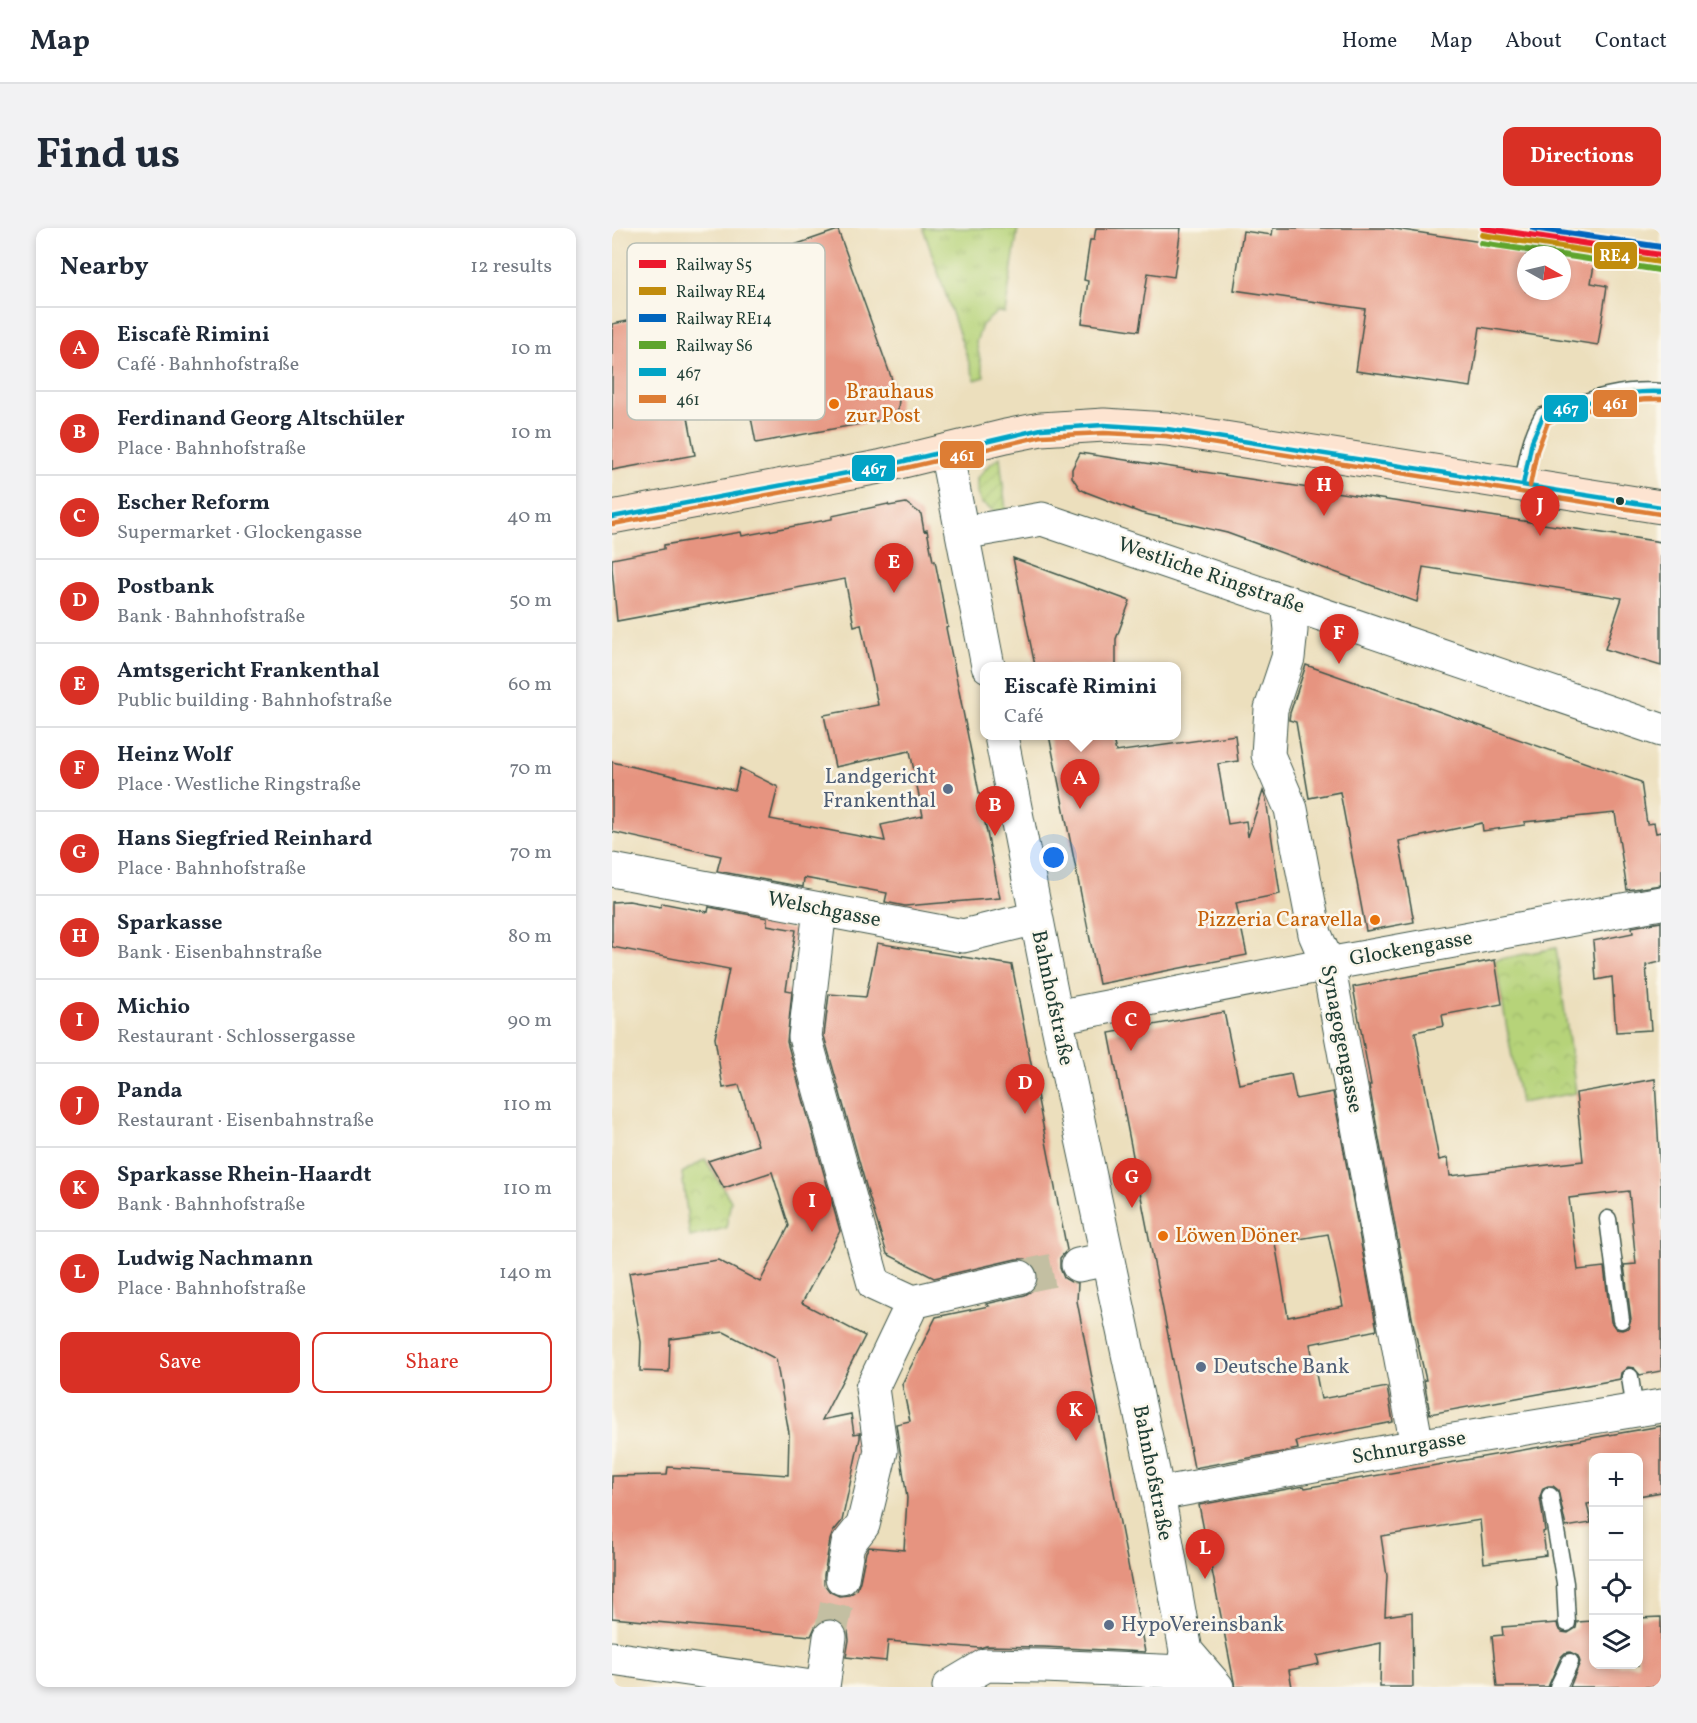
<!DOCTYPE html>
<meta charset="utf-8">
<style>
body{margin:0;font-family:Vollkorn,serif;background:#f2f2f3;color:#1f2937}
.controls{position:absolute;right:18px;bottom:18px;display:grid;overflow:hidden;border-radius:12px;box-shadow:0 3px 9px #0003}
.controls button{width:54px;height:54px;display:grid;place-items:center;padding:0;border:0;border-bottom:2px solid #e0e1e3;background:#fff;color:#1f2937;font:30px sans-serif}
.compass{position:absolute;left:905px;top:18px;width:54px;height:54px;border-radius:50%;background:#fff;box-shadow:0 3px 9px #0003;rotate:98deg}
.you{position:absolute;left:442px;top:630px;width:21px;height:21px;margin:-15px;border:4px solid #fff;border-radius:50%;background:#1a73e8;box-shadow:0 0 0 9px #1a73e833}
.badge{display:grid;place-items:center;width:39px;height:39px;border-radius:50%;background:#d93025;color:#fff;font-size:20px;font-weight:700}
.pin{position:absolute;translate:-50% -50px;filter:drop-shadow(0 2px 3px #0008)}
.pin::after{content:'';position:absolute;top:32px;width:21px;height:18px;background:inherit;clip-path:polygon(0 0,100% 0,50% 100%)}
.popup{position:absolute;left:368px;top:434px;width:201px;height:78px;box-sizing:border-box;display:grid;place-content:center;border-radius:12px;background:#fff;filter:drop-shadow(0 2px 4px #0005);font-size:20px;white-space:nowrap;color:#747a83}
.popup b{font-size:22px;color:#1f2937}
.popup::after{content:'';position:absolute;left:50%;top:100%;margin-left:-12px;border:12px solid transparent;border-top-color:#fff}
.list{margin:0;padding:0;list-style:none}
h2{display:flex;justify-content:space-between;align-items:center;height:78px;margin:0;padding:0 24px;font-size:26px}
h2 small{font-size:20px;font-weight:400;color:#747a83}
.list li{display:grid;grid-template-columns:39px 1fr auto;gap:18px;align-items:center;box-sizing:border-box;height:84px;padding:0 24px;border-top:2px solid #e0e1e3}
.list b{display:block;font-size:22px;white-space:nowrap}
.list p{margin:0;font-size:20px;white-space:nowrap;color:#747a83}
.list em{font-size:20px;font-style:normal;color:#747a83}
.actions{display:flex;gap:12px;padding:18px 24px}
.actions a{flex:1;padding:14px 0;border:2px solid #d93025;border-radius:12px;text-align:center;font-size:21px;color:#d93025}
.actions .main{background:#d93025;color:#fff}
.icon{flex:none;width:33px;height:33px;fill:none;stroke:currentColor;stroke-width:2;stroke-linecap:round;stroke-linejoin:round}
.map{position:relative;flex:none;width:1049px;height:1459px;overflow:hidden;border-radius:12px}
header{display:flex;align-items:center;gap:36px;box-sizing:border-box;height:84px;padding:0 30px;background:#fff;border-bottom:2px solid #e0e1e3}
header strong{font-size:28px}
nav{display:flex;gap:33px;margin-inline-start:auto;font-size:21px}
.intro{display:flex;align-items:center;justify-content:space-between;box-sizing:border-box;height:144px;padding:0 36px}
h1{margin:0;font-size:42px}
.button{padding:15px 27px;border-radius:12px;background:#d93025;color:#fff;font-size:21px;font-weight:700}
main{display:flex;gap:36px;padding:0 36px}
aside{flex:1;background:#fff;border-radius:12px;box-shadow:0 3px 9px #0003}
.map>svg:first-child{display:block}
</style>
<header>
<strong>Map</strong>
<nav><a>Home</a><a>Map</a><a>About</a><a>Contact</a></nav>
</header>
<div class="intro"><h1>Find us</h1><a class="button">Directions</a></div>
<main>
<aside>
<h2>Nearby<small>12 results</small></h2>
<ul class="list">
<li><span class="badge">A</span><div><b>Eiscafè Rimini</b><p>Café · Bahnhofstraße</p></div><em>10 m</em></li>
<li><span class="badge">B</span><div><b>Ferdinand Georg Altschüler</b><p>Place · Bahnhofstraße</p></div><em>10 m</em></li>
<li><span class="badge">C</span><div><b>Escher Reform</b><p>Supermarket · Glockengasse</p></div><em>40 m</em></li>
<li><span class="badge">D</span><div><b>Postbank</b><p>Bank · Bahnhofstraße</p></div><em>50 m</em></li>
<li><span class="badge">E</span><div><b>Amtsgericht Frankenthal</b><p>Public building · Bahnhofstraße</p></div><em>60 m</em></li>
<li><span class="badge">F</span><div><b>Heinz Wolf</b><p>Place · Westliche Ringstraße</p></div><em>70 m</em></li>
<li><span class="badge">G</span><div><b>Hans Siegfried Reinhard</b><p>Place · Bahnhofstraße</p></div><em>70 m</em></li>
<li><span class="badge">H</span><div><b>Sparkasse</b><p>Bank · Eisenbahnstraße</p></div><em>80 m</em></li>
<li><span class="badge">I</span><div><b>Michio</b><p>Restaurant · Schlossergasse</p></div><em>90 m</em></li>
<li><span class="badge">J</span><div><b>Panda</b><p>Restaurant · Eisenbahnstraße</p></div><em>110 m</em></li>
<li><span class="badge">K</span><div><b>Sparkasse Rhein-Haardt</b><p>Bank · Bahnhofstraße</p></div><em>110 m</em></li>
<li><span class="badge">L</span><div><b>Ludwig Nachmann</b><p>Place · Bahnhofstraße</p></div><em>140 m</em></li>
</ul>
<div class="actions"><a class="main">Save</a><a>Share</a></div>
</aside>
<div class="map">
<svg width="1049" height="1459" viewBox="0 0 1049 1459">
<defs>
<pattern id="grass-tufts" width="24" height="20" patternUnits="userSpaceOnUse" patternTransform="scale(1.5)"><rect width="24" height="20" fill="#b6d379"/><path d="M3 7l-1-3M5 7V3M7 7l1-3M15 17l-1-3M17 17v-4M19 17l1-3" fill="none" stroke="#9cb669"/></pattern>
<pattern id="park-crowns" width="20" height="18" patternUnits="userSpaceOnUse" patternTransform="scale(1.5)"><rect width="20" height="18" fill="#b6d379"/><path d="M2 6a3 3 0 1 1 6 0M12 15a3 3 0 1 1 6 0" fill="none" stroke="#9cb669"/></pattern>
<pattern id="garden-furrows" width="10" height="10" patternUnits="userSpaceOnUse" patternTransform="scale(1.5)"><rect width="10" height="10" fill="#b6d379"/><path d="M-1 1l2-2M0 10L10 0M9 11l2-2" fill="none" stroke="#9cb669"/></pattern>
</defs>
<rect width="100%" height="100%" fill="#fbf7ec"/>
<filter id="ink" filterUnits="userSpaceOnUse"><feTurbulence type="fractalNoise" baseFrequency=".0167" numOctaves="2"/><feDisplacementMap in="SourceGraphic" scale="12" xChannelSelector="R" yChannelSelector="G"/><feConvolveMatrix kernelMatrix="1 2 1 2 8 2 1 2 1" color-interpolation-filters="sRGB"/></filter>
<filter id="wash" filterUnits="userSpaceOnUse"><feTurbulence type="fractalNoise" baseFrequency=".008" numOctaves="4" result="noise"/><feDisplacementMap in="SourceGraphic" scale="24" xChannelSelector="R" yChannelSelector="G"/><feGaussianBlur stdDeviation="1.35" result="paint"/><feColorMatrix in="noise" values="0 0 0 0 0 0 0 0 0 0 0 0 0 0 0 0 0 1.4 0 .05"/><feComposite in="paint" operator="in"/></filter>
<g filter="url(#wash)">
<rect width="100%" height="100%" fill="#ecdfbd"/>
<path fill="url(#grass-tufts)" stroke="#6a8856" stroke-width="1.5" d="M311,0H406L393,85L385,84L370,97L364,114L372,149L363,152Z"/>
<path fill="url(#park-crowns)" stroke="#6a8856" stroke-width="1.5" d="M944,720L964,865L908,875L883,732Z
M93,931L119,973L114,1000L78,1009L70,945Z"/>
<path fill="url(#garden-furrows)" stroke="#6a8856" stroke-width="1.5" d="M388,229L394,284L382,283L369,275L365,265V250L377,237Z"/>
<g id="blocks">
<path fill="#e69480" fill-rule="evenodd" d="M484,0H569L562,49L536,45L527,103L470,95L476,53L472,52L478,12H482Z
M661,0H777L983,31L979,55L995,58L986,117L868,99L859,159L744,143L753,81L622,62L631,3L660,7ZM914,27H950V63H914Z
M226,2L287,171L286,182L275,191L144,215L131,149L143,146L141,140L200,129L162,24Z
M57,85L83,227L0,242V96Z
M468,225L1049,314V438L993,421L1010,370L811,339L805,374L615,305L529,285L474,264L468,261L460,249V241Z
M294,275L309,286L312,303L315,302L321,333H323L336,399L334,400L343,443L388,670L293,678L273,674L275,665L192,650L191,659L105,643L109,628L0,604V534L123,562L128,540L166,559L158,591L273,613L269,597L311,588L298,523L223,539L212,487L266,477L249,396L242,398L233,351L5,393L0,340V331L52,321V317L129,304L130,308L220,291V288L276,276L277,278Z
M401,330L518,373L504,411V438H423Z
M694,437L1029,554L1035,596L1042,595L1044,605L1049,604V657L1015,662L1003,585L912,594L913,597L871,603L870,595L787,613L802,694L754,703L728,564L697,570L684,494L677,492L678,485Z
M437,507H500L504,524L623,507L626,533L606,536L616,596L634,593L636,609L651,563L654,571L668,666L624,675L635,727L487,756Z
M17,673L48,679L50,675L96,684L97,679L155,690V697L184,702L174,762L180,763L175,814L228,1003L190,1075L253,1108L210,1192L239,1186L242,1206L248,1205V1210L230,1293L221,1304L218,1312L212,1347V1356L218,1364L227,1368L237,1367L245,1362L248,1353L254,1324L257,1319L292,1322L295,1270L284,1196L298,1193L290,1156L324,1089L377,1078L374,1076L413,1067L421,1062L426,1054V1045L421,1036L414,1031H404L322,1050L275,1026L256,965L212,808L217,766L254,769L265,715L400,737L455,1022L448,1030V1040L452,1050L459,1054L466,1055L465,1073L533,1424L432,1419L374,1418L368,1420L276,1413L274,1433L234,1429L237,1412L236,1403L230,1395L221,1391H212L204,1397L199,1408L0,1390V1248L55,1247L56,1239L176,1247L177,1205L164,1131L112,1104L58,1111L57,1144L28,1143L29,1114L17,1045L106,1032L148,1054L177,998L160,944L112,960L96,933L146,917L127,857L111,860L103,810L117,741L0,719V674Z
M1049,694V734L1034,737L1039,802L1004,804L1000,749L984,752L981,713L1021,705L1020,699Z
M883,732L890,776L830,787L832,798L803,804L827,932L836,930L838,948L971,933L964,865L1043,851L1049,959V1143L1028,1147L1022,1140L1016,1139L1009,1145L1008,1151L818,1186L812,1152H814L801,1095L757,857H759L741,759ZM1017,963L1024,1036L1012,1037L1019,1091L1016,1100L1010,1102L1004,1101L999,1094L992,1039L966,1042L957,970Z
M612,784L627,856L679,846L684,871L721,864L765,1102L698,1116L709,1171L775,1159L781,1194L684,1213L686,1221L582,1240L497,805ZM716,1006L731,1078L676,1089L663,1015Z
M1049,1198V1264L1026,1268V1230H981V1275L975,1276L979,1295L954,1299L946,1262L941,1258H936L931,1260L928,1269L933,1303L931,1304L934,1327L872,1335L868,1292L769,1308L775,1348L773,1388L800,1384L801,1459H768L769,1415L705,1428L707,1436L677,1442L680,1459H623L587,1277L692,1258L693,1260Z
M1049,1389V1459H958L968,1434L966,1428L958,1424L953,1425L949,1429L936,1459H885L880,1408L891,1407L890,1399L945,1395L946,1400L950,1404L956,1405L964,1400L965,1394L981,1393V1437H1026V1390Z"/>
</g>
</g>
<g filter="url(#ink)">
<use href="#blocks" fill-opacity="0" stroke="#3e5549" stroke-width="1.5"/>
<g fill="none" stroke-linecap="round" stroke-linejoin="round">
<path stroke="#c3bfa2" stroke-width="33" stroke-dasharray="33 16" stroke-linecap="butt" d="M408,1049L466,1037
M218,1409L230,1350"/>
<defs>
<path id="lane" d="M911,257C915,232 918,210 931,188C971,175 1006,160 1049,164
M996,991L1009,1092
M1018,1149L1023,1183
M938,1268L953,1355L955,1395
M946,1459L958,1434"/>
<path id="street" d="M334,223L376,438
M350,305L430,291L1049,502
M676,374L679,402L676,430L659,481L656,527L679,581L703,706L716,736L805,1218
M389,508L444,789L546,1266L574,1423L569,1459
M0,642L351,708L424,690
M208,681L193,809L262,1056L301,1074L260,1160L269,1223L251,1297L236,1316L230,1350
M444,789L716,736L1049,675
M466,1037L496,1031
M301,1074L408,1049
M546,1266L805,1218L1049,1178
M574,1423L605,1459
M0,1430L200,1459
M211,1459L218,1409
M337,1459L374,1437L432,1438L571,1444"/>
<path id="secondary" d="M0,289L267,239L394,208L429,201L492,197L555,201L581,205L1049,279"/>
</defs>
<use href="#lane" stroke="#3e5549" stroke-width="19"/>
<use href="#street" stroke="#3e5549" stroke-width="35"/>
<use href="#secondary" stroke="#3e5549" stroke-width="35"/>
<use href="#lane" stroke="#fff" stroke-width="16"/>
<use href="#street" stroke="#fff" stroke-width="33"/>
<use href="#secondary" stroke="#fde4d1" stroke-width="33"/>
<defs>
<path id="bus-1" d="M911,257L920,213L931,188C970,175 1007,162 1049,164
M0,289L267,239L429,201L492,197L555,201L1049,279"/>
<path id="bus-2" d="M918,258L925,223L936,194C974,182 1009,170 1049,171
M1,296L268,246L430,208L492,205L554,208L1048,286"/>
</defs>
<use href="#bus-1" stroke="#fbf7ec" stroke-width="9"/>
<use href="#bus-2" stroke="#fbf7ec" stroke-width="9"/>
<use href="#bus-1" stroke="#02a4c6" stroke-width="4.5"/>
<use href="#bus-2" stroke="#dd7d34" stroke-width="4.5"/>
<defs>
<path id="rail-1" d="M871,0L1049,27"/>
<path id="rail-2" d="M870,7L1048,34"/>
<path id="rail-3" d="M921,0L1049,19"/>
<path id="rail-4" d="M869,15L949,27
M950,27L1047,42"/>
</defs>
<use href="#rail-1" stroke="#fbf7ec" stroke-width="10"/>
<use href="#rail-2" stroke="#fbf7ec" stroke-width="10"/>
<use href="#rail-3" stroke="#fbf7ec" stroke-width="10"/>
<use href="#rail-4" stroke="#fbf7ec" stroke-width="10"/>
<use href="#rail-1" stroke="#ec192e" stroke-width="6"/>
<use href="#rail-2" stroke="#c18c0d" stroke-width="6"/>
<use href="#rail-3" stroke="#0065bd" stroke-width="6"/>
<use href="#rail-4" stroke="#5ea52e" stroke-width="6"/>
</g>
</g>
<g fill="#e8710a" stroke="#fbf7ec" stroke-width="2">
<circle cx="222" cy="176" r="6"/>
<circle cx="763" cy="692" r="6"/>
<circle cx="551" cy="1008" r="6"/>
</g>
<circle fill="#1f3d34" stroke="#fbf7ec" stroke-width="2" cx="1008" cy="273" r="5"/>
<g fill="#5c6f8a" stroke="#fbf7ec" stroke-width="2">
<circle cx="336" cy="561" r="6"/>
<circle cx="589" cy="1139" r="6"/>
<circle cx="497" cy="1397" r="6"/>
</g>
<g text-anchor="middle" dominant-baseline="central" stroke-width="5" stroke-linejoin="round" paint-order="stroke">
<g font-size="21" fill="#c56008" stroke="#fbf7ec" text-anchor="start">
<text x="234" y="164">Brauhaus<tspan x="234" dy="24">zur Post</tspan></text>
<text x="751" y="692" text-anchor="end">Pizzeria Caravella</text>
<text x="563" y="1008">Löwen Döner</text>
</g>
<g font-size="21" fill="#1f3d34" stroke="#fbf7ec">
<text transform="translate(599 348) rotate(19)">Westliche Ringstraße</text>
<text transform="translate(212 682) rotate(11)">Welschgasse</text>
<text transform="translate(799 721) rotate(-10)">Glockengasse</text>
<text transform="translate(440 770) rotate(78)">Bahnhofstraße</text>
<text transform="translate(729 811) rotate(79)">Synagogengasse</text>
<text transform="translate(797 1220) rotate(-10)">Schnurgasse</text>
<text transform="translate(540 1245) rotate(79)">Bahnhofstraße</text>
</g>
<g font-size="21" fill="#4e5e75" stroke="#fbf7ec" text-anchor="start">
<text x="324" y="549" text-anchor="end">Landgericht<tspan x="324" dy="24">Frankenthal</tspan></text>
<text x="601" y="1139">Deutsche Bank</text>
<text x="509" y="1397">HypoVereinsbank</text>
</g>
</g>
<rect x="15" y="15" width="198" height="177" rx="9" fill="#fbf7ec" stroke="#b9bfb5" stroke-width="1.5"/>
<rect x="27" y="32" width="27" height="8" fill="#ec192e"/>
<rect x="27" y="59" width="27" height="8" fill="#c18c0d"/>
<rect x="27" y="86" width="27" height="8" fill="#0065bd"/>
<rect x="27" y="113" width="27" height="8" fill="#5ea52e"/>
<rect x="27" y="140" width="27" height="8" fill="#02a4c6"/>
<rect x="27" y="167" width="27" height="8" fill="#dd7d34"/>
<g font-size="16" fill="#1f3d34">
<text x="64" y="42">Railway S5</text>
<text x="64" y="69">Railway RE4</text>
<text x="64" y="96">Railway RE14</text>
<text x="64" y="123">Railway S6</text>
<text x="64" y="150">467</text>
<text x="64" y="177">461</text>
</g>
<g stroke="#fbf7ec" stroke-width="2">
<rect x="981" y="13" width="45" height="29" rx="6" fill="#c18c0d"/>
<rect x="980" y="161" width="46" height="29" rx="6" fill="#dd7d34"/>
<rect x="931" y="166" width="46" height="29" rx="6" fill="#02a4c6"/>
<rect x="327" y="212" width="46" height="29" rx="6" fill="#dd7d34"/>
<rect x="239" y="226" width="45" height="28" rx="6" fill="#02a4c6"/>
</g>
<g font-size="16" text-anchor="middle" font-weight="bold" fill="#fff">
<text x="1003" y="33">RE4</text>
<text x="1003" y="181">461</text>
<text x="954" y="186">467</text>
<text x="350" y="233">461</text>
<text x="262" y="246">467</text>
</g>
</svg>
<div class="controls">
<button>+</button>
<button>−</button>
<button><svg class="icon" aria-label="locate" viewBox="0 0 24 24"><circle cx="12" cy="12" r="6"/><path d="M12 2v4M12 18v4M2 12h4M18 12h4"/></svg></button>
<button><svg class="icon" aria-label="layers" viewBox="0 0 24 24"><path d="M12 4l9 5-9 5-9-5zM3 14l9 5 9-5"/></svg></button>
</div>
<svg class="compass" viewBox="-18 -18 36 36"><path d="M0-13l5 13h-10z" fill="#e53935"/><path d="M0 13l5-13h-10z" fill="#747a83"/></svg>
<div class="you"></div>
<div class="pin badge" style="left:468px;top:581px">A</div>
<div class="popup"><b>Eiscafè Rimini</b>Café</div>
<div class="pin badge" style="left:383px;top:608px">B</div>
<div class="pin badge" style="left:519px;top:823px">C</div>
<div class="pin badge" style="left:413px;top:886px">D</div>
<div class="pin badge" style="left:282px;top:365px">E</div>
<div class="pin badge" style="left:727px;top:436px">F</div>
<div class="pin badge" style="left:520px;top:980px">G</div>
<div class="pin badge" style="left:712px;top:288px">H</div>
<div class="pin badge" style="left:200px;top:1004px">I</div>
<div class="pin badge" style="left:928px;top:308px">J</div>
<div class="pin badge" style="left:464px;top:1213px">K</div>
<div class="pin badge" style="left:593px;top:1351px">L</div>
</div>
</main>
